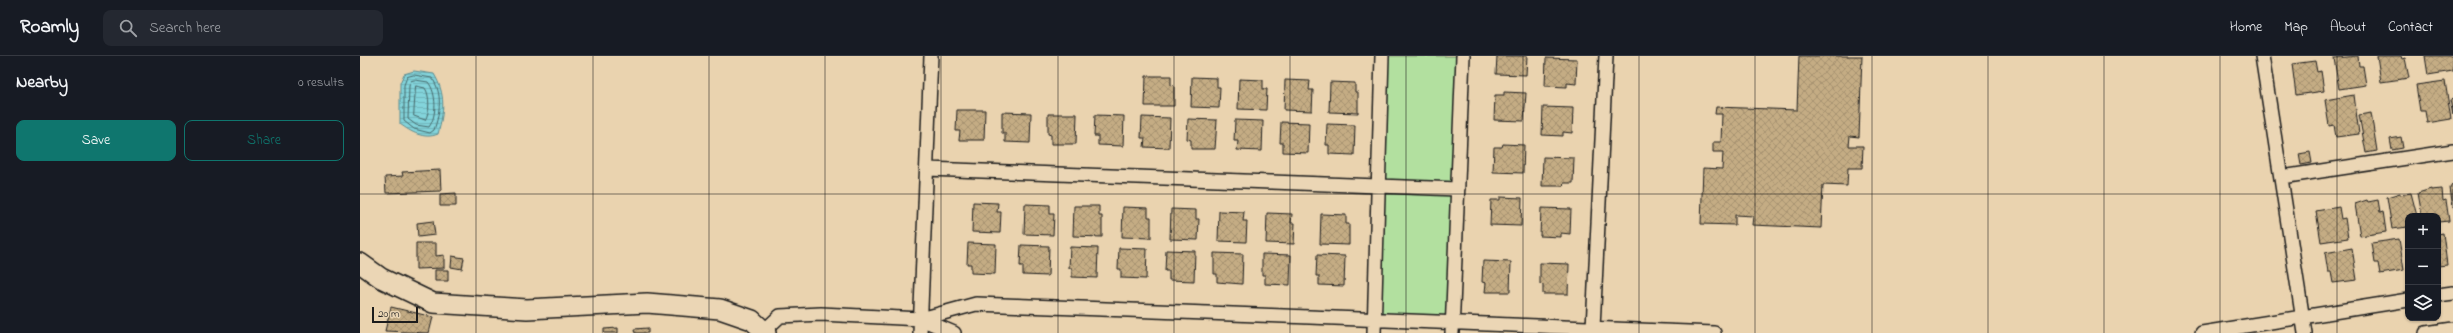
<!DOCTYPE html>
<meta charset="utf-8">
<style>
body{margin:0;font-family:"Indie Flower",sans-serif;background:#242831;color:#f1f3f6}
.controls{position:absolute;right:12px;bottom:12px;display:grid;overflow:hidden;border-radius:8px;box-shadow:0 1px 3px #0004}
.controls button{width:36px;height:36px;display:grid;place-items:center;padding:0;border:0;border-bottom:1px solid #363941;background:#171b24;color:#f1f3f6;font:20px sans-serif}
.scale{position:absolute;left:12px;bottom:10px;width:46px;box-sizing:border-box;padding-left:4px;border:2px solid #1c1c1c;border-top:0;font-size:11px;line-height:14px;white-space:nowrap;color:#1c1c1c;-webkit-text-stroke:3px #ebd6b5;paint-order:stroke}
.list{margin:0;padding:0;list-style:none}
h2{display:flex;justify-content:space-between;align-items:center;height:52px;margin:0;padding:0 16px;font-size:17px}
h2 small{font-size:13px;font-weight:400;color:#9ea1a6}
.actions{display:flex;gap:8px;padding:12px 16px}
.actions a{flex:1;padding:9px 0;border:1px solid #0f766e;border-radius:8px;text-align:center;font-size:14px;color:#0f766e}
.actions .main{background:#0f766e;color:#fff}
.icon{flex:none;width:22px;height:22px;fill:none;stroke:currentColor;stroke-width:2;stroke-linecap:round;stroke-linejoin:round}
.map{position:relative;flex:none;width:2093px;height:277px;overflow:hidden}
header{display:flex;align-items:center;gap:24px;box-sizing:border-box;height:56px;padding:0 20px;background:#171b24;border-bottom:1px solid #363941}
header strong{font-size:19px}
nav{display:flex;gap:22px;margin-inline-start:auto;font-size:14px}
.search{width:280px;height:36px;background:#242831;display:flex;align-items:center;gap:10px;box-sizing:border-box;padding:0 14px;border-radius:8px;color:#9ea1a6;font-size:15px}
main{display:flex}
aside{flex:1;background:#171b24}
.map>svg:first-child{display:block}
</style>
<header>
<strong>Roamly</strong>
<div class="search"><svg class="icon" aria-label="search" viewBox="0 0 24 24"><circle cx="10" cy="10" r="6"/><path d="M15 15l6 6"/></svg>Search here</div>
<nav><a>Home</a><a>Map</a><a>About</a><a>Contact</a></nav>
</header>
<main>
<aside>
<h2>Nearby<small>0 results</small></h2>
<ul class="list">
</ul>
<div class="actions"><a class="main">Save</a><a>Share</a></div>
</aside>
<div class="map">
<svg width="2093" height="277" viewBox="0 0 2093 277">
<defs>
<pattern id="water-rules" width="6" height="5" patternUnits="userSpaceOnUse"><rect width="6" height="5" fill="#83d4db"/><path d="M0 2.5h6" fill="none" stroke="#71b5bb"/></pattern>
<pattern id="building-cross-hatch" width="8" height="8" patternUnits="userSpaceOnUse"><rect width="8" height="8" fill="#c4ac84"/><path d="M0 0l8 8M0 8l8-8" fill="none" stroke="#a89371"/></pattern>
</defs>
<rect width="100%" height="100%" fill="#ead3af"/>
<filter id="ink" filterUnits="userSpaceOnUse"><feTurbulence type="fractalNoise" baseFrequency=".025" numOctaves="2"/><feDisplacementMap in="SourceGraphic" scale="8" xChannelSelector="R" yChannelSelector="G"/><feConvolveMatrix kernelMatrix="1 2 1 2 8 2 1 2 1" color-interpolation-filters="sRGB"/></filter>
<g filter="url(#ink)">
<path fill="#b2e09f" stroke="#677e5e" d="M1022,0H1103L1092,267L1014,265Z"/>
<path fill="url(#water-rules)" stroke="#5a8a8f" d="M54,15L74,18C86,38 84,56 78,78C64,84 51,76 40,68V27L44,18Z"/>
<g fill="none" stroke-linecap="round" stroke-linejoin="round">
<path stroke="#456668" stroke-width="1" d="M54,19L72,22C83,37 80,57 74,74L70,77L54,73L44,65V29L47,21Z
M55,24L68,26C77,37 77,60 69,71L56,69L48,63L49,30L51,25Z
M56,30L65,32C70,39 70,57 65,64L54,60Z"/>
</g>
<path fill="url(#building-cross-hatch)" stroke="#1c1c1c" d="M1137,0H1167L1166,19L1136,18Z
M1439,0H1502L1499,81L1490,80L1489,90H1503L1502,112H1488L1487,130L1463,129L1461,172L1392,169L1393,160L1375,159V169L1341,168L1343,112L1362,113L1363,96H1353V86H1361L1362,58H1355L1356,51L1437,54Z
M1998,0L1999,10H2003L2006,29L1979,33L1974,2Z
M2017,0H2041L2042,3L2045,2L2049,22L2021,26Z
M2065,0H2093V15L2068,19Z
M1186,2L1217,3L1216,28L1207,27V31L1185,30Z
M1955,5L1957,16L1961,15L1964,35L1936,39L1932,8Z
M786,20H811V29L814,30V50H785Z
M832,21L857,22V31H860L859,52L831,51Z
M879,23L903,24V33H907L906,54L878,53Z
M925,24L950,25L949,34H953L952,55L924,54Z
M2085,25L2091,63L2067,67L2065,55H2060L2056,29Z
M970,26L995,27V36H998V57L969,56Z
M1144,36L1166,37L1164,65L1134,64L1135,39H1144Z
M1994,39L1999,78L1976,81L1974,69L1969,70L1965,44Z
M2093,43V59L2090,44Z
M1183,51L1213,52L1212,77L1203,76V80L1182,79Z
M597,54H625L624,84H599L600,75H596Z
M642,56L671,57L670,87L645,86V77H642Z
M2011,57L2017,95L2006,97L1999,59Z
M688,58H717L716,88H691V79L688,78Z
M735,59L764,60L763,90L738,89V80H734Z
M782,61L810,62L809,92L784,91L785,82H781Z
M828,63L857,64L855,93H831V84L827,83Z
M875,64L903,65L902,95L877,94L878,85H874Z
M921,66L949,67L948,97L923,96V87H920Z
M967,68L995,69L994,99L969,98V89H966Z
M2041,81L2043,92L2032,94L2030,83Z
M1143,88L1164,89L1163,117L1133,116L1134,91H1142Z
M1950,96L1952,107L1941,109L1939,98Z
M1183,101L1214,102L1213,127H1204L1203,130H1182Z
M80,114L81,135L26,137L25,121L43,120L42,116Z
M2092,129H2093V152L2090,132Z
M2071,133V134L2082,133L2083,145L2086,144L2089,165L2078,166V160H2062L2058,137Z
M96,137V150H80V138Z
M2040,137V139L2051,137L2057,160H2048V171L2032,173L2027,141Z
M1140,141L1162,142L1161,170L1130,169L1131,144H1140Z
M2007,144L2008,146L2018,144L2020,156L2023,155L2026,176L2000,180L1995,148Z
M613,146L638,147L637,156H641L640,177L612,176Z
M665,148L690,149V158H694L693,179L664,178Z
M714,150H739V160H742V181L713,180Z
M763,151L788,152V161H791V182L762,181Z
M1979,151L1981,163L1985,162L1988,182L1961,186L1956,155Z
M1181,152L1211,153L1210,178L1201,177V181L1180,180Z
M811,153L836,154V163H839L838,184L810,183Z
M859,155L884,156L883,165H887L886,186L858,185Z
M907,157L932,158L931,167H935L934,188L906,187Z
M961,158L986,159V168H989V189L960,188Z
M73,165L75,179L58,181L57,167Z
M2083,177L2087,209L2078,210V178Z
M2039,183L2044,214L2020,218L2018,207H2015L2012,187Z
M56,187H76V200L84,199V212L56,213Z
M608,187L636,188L635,218L611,217V208H607Z
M661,189L689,190L688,220L663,219V210H660Z
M710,191L738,192L737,222L712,221V212H709Z
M759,192L787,193L786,223L761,222V213H758Z
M1992,192L1997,224L1973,227L1971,216H1968L1965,197Z
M806,194L835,195L834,225L809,224V215H805Z
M854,197L883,198L882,228L857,226V218H854Z
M902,198L931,199L930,229L905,228V219H902Z
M957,199L985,200L984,230L959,229V220H956Z
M92,200L104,202L102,213L91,211Z
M1123,205L1151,206L1150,236H1125L1126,227L1122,226Z
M1180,207L1209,208L1208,238H1183V229L1180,228Z
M75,214H88V225H75Z
M31,251L73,261L69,277L25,275Z
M258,272V277H244V273Z
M288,272V277H275L274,273Z"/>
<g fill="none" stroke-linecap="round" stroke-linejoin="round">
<defs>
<path id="street" d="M1902,0L1945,277
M567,113L1098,133
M1921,121L2093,95
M2078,239L2093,237
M561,263L594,277
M1233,272L1246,0
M405,274L420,260L461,258L561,263L616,248L1354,277
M560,277L571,0
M1014,277L1022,0
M1092,277L1103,0
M1842,277L2048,244
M2066,277L2093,273"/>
<path id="secondary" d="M0,207L21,222L73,247L167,253L287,247L360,253L392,264L406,277"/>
</defs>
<use href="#street" stroke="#1c1c1c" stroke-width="16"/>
<use href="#secondary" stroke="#1c1c1c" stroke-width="22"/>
<use href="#street" stroke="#ebd6b5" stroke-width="13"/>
<use href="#secondary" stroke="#ebd6b5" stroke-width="19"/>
</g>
</g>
<path fill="none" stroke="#1c1c1c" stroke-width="1" stroke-opacity="0.55" d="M116,0V277M233,0V277M349,0V277M465,0V277M581,0V277M698,0V277M814,0V277M930,0V277M1046,0V277M1163,0V277M1279,0V277M1395,0V277M1512,0V277M1628,0V277M1744,0V277M1860,0V277M1977,0V277M0,138H2093"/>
</svg>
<div class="controls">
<button>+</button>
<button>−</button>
<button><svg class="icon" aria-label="layers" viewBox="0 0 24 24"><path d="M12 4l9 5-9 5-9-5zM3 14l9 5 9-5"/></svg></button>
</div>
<div class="scale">20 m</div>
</div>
</main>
